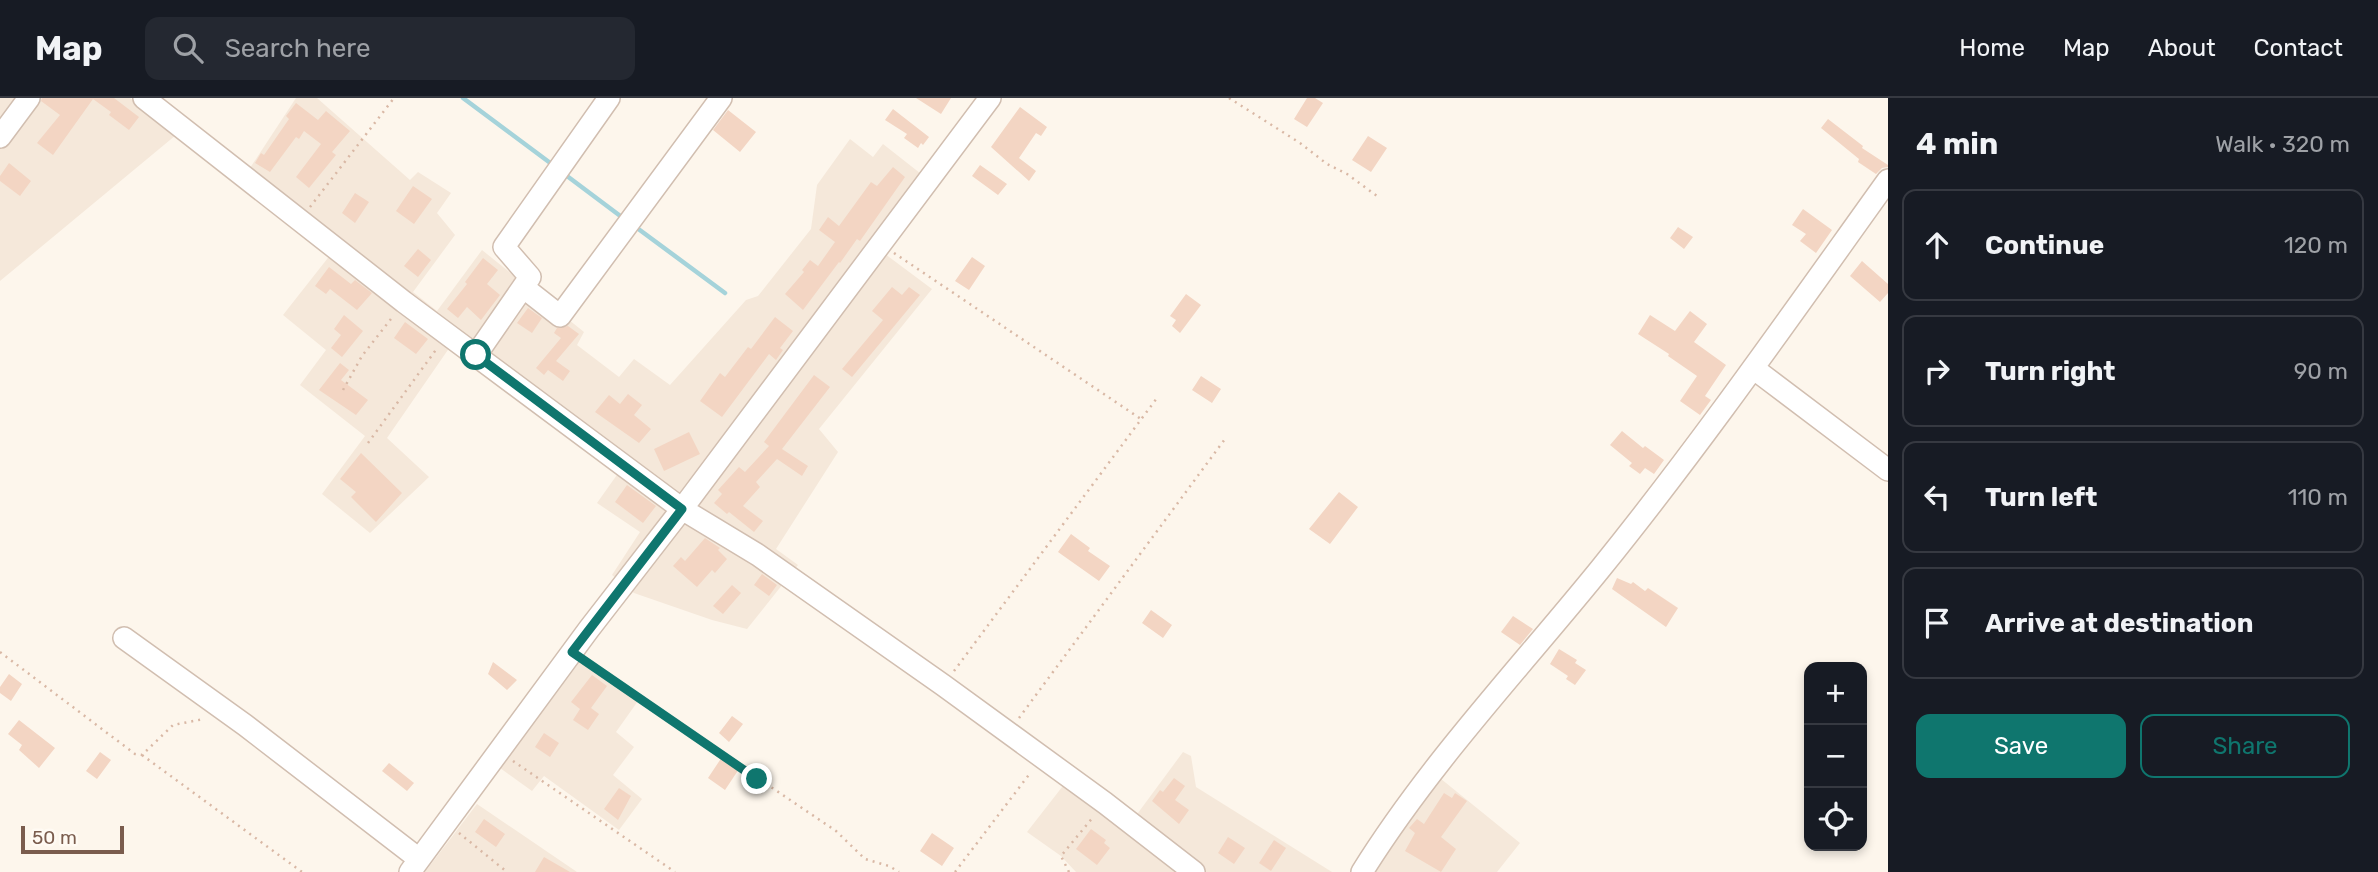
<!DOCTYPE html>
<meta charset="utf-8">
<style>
body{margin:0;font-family:Rubik,sans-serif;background:#242831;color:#f1f3f6}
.controls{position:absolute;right:21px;bottom:21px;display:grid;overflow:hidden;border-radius:14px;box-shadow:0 4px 10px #0003}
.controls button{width:63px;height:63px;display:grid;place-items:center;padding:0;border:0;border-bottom:2px solid #363941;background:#171b24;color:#f1f3f6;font:35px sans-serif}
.scale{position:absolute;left:21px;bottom:18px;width:103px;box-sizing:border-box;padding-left:7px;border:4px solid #7a5c4d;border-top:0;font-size:19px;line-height:24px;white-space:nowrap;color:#7a5c4d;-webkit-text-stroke:5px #fffaf3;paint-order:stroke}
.stop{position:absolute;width:21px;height:21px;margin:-16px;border:5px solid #0f766e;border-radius:50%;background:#fff}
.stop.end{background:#0f766e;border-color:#fff;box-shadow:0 2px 7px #0008}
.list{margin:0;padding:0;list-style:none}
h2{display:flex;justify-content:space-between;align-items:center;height:91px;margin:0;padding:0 28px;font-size:30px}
h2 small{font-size:23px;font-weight:400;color:#9ea1a6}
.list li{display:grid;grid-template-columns:46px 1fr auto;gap:21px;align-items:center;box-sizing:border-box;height:112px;margin:0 14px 14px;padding:0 14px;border:2px solid #363941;border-radius:14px}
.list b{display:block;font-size:26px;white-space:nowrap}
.list em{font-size:23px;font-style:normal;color:#9ea1a6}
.actions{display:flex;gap:14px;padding:21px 28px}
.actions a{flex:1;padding:16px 0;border:2px solid #0f766e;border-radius:14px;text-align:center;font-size:24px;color:#0f766e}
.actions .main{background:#0f766e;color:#fff}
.icon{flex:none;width:38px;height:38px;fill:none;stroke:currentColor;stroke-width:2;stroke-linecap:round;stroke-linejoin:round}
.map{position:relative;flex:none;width:1888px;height:774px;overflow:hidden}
header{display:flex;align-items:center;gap:42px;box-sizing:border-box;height:98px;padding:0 35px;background:#171b24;border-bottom:2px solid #363941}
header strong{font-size:33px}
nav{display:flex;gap:38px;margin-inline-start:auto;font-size:24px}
.search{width:490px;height:63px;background:#242831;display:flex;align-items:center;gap:18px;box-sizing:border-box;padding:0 24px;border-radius:14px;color:#9ea1a6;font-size:26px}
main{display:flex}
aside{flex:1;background:#171b24}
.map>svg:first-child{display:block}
</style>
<header>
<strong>Map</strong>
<div class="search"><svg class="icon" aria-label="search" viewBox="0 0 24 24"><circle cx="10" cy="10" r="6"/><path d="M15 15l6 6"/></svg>Search here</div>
<nav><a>Home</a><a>Map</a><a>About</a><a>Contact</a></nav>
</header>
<main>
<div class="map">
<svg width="1888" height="774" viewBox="0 0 1888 774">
<rect width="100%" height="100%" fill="#fdf6ec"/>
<path fill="#f5e8da" d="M0,0H130L176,37L0,183Z
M296,0H317L410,82L418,74L451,95L437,115L455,137L413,194L437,213L482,152L584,234L577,247L619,279L634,261L670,287L746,202L758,198L811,131L817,87L850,41L873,59L883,46L925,79L873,147L932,191L819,331L838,354L776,451L798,467L747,531L712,522L634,495L612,477L640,434L597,405L619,374L452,246L387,340L429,379L370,435L322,396L365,338L300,287L326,252L283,217L342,142L250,70Z
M581,562L638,603L616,634L634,649L613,677L642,701L619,732L544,678L532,693L500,670Z
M1183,654L1191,658L1196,689L1332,774H1076L1061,758L1027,734L1073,675L1135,719Z
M1430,672L1520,745L1497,774H1354Z
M477,706L577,774H425Z"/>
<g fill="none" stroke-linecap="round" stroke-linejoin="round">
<path stroke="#a5d3da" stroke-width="4.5" d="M463,0L553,67
M563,75L623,120
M633,127L725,195"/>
</g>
<path fill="#f3d5c3" d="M42,0H114L139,19L129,32L109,17L111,14L93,1L53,57L37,45L60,17L41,3Z
M916,0H951L941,16Z
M1307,0H1315L1323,5L1307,29L1294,21Z
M296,5L318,22L326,13L350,33L332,54L336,57L309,90L296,79L321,46L304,33L299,41L296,39L270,74L255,65L261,55L264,57L289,21L286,18Z
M1020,9L1047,29L1041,38L1036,35L1019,60L1036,73L1029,83L991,49Z
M893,11L929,39L923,47L921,45L918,50L904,40L907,36L885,22Z
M728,12L756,34L740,54L713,32Z
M1828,21L1863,48L1862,50L1888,67V69L1882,70L1876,76L1858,64L1859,61L1821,30Z
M1368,38L1387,50L1371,74L1352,62Z
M9,65L31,83L20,98L0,83V78Z
M980,67L1007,86L998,97L972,78Z
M893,69L905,79L860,143L857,141L840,165L839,164L803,212L785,196L804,174L802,172L810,162L818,168L835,144L819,132L828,119L839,128L871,84L877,88Z
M413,88L432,101L414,126L396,113Z
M355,95L369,104L355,125L342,115Z
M1803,111L1832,132L1816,155L1800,143L1806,136L1792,127Z
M1678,129L1693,139L1684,151L1670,140Z
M418,151L431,162L418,179L404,168Z
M972,159L985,168L969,192L955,183Z
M483,160L498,172L487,186L500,197L481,222L467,209L458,220L447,211L467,186L465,184Z
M1862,163L1888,186V195L1880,204L1850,178Z
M329,169L351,186L355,182L372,195L357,212L330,191L326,196L315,188Z
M892,189L902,197L909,189L920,197L852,279L842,271L883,222L872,213Z
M1186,196L1201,207L1180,235L1172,228L1176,222L1170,218Z
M528,210L542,220L532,235L517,225Z
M1690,213L1707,226L1694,244L1726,267L1705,298L1711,302L1700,317L1680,303L1697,278L1668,258L1669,256L1638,236L1650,217L1675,233Z
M344,217L363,233L342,259L331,250L341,237L334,231Z
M775,219L793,233L780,250L783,252L776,262L769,256L722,319L700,303L720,275L725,279L748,249L751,251Z
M405,224L428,241L416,256L394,240Z
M568,228L579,236L556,263L570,273L563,283L548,272L544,277L536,270L561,240L554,235L557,230Z
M340,265L349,272L341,282L368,302L356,317L319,292Z
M814,277L830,289L782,351L808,368L802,378L777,361L756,384L760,389L743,408L763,423L754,434L729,414L727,416L714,405L722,396L718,392L739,369L745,374L769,348L764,344Z
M1201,278L1221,291L1212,305L1192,292Z
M628,296L642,307L634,317L651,331L639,345L595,314L609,297L620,306Z
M1622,333L1643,350L1645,348L1664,362L1654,376L1645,370L1640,376L1629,368L1632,365L1610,347Z
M689,334L700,356L664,373L654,351Z
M361,355L402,395L376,424L351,399L356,394L340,381Z
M627,387L656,408L643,425L615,404Z
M1339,394L1358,409L1330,446L1309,431Z
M1071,436L1090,450L1088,453L1110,468L1099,483L1058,454Z
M705,440L720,450L718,452L727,461L715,475L712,472L697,489L673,468L681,459L685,463Z
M762,476L777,487L769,498L754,487Z
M1617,480L1631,486L1633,484L1645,493L1648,490L1678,510L1666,529L1612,491Z
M732,487L741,495L723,516L713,508Z
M1151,512L1172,527L1163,540L1142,525Z
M1513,518L1533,531L1520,547L1501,534Z
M1559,551L1577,562L1575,565L1586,572L1575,587L1566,581L1568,578L1550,566Z
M493,564L517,582L507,592L488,576Z
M9,576L22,586L11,603L0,595V589Z
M592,577L607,588L591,610L599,616L588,632L573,622L580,611L571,604Z
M732,618L743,626L729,644L719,635Z
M19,622L55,650L39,670L19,652L22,647L8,636Z
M544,635L559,645L550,659L535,649Z
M100,654L111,662L97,681L86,673Z
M722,659L739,671L725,692L708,680Z
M389,665L414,685L407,693L382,673Z
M1174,680L1185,688L1175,702L1189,712L1179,726L1152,703L1160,692L1163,694Z
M619,690L631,698L618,722L604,711Z
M1444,695L1452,700L1455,695L1467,703L1441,739L1456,751L1441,774L1405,753L1415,735L1409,730L1417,721L1424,726Z
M484,721L505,736L496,749L475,734Z
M1091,731L1106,742L1104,745L1110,750L1097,767L1076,751Z
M932,735L954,750L942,768L920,753Z
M1228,739L1245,750L1234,766L1218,755Z
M1274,742L1286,750L1271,773L1259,765Z
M544,759L570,774H535Z"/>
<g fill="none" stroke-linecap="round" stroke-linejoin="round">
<defs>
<path id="minor" d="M144,0L404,204L682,411L758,457L943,587L1105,705L1194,774
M0,39L29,0
M523,189L560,218L721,0
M476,257L530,179L504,149L609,0
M1753,270L1888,372
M124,540L245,627L419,761
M410,774L589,531L682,411L990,0
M1362,774C1430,665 1520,570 1601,470C1702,345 1794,213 1888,82"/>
</defs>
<use href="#minor" stroke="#d1beb0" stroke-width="24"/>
<path stroke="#d9b8a5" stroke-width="2.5" stroke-dasharray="2 5" stroke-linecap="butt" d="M1229,0L1300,45L1327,66L1347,76L1377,98
M310,109L394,0
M894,155L1141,321
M343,292L362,258L394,217
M368,345L438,249
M0,554L135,656L142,657L173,627L204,621
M586,564L836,733L865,761L889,768L899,774
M954,573L1157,300
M1019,620L1225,341
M142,657L302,774
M513,663L675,774
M459,735L507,774
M955,774L1031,674
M1069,774L1061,758L1094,718"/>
<use href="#minor" stroke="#fff" stroke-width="21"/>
</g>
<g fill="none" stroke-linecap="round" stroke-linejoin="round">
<path stroke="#0f766e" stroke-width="9" d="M476,257L682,411L572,554L757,681"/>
</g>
</svg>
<div class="controls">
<button>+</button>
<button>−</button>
<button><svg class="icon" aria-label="locate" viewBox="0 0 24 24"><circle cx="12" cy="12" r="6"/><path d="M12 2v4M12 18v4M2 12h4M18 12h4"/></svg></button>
</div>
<div class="scale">50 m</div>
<div class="stop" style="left:476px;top:257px"></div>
<div class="stop end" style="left:757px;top:681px"></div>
</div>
<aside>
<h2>4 min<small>Walk · 320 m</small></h2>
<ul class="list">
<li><svg class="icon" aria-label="ahead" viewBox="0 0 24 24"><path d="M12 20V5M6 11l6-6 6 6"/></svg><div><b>Continue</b></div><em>120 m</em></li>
<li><svg class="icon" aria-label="right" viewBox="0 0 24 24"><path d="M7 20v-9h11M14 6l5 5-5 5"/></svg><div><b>Turn right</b></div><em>90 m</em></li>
<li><svg class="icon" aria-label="left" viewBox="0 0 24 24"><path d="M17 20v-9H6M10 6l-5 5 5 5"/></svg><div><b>Turn left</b></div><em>110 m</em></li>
<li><svg class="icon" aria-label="arrive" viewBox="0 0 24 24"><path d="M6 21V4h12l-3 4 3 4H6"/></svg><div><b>Arrive at destination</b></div></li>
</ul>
<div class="actions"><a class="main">Save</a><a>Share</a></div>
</aside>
</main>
